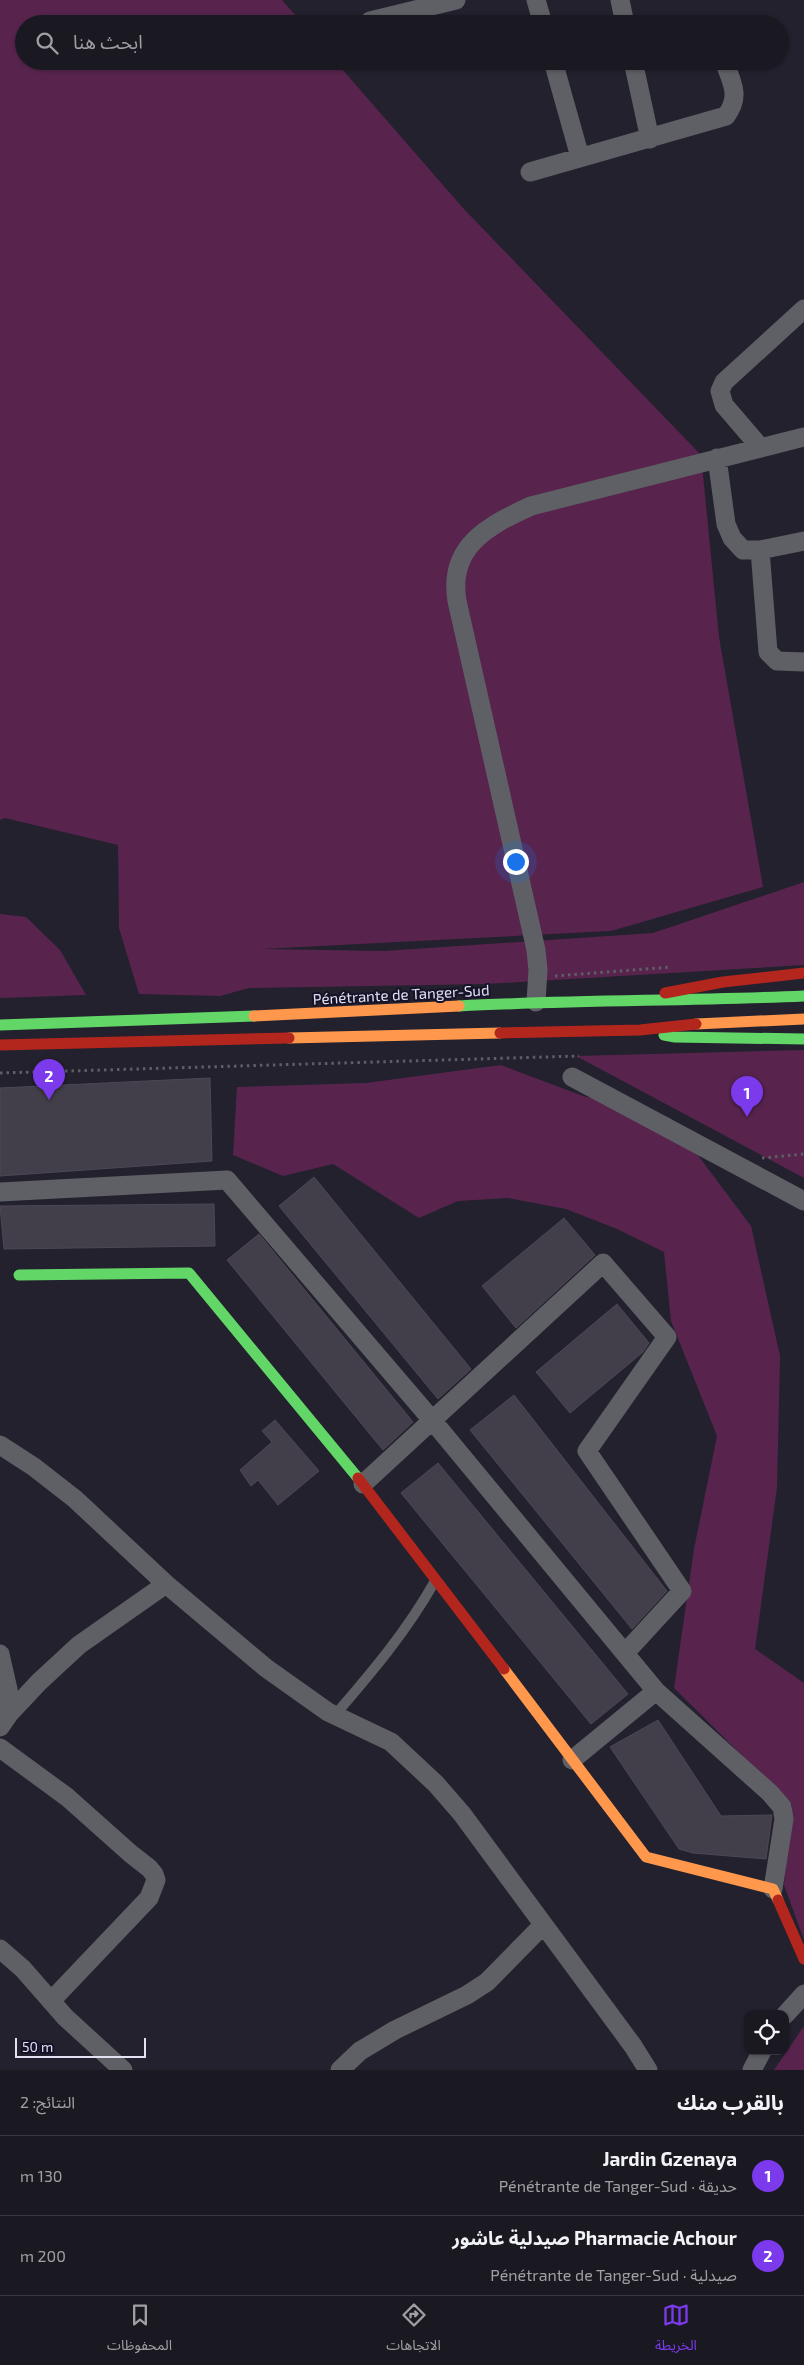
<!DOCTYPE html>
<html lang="ar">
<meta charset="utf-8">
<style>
body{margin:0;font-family:"Exo 2","Noto Sans Arabic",sans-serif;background:#27262f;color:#f1f3f6;direction:rtl}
.controls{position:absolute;right:15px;bottom:15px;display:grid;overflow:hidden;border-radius:10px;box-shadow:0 1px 4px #0004}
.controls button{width:45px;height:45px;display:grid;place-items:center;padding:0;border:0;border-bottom:1px solid #383840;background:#1a1922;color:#f1f3f6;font:25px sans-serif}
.scale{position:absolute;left:15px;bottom:12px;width:131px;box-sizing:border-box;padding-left:5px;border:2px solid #e3e1f2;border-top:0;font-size:14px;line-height:18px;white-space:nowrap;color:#e3e1f2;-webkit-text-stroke:4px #161229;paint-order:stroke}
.you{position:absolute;left:515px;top:861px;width:18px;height:18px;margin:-12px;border:4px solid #fff;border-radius:50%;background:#1a73e8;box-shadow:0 0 0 8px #1a73e833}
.badge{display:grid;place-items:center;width:32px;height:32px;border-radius:50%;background:#7c3aed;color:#fff;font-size:16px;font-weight:700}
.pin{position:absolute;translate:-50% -41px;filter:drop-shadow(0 1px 2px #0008)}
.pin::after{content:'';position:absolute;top:26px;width:18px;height:15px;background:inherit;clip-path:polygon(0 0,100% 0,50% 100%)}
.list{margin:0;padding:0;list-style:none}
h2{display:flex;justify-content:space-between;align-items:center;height:65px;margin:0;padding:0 20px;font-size:21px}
h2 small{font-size:16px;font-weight:400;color:#9fa0a5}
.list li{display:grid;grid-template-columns:32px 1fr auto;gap:15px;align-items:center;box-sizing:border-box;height:80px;padding:0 20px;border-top:1px solid #383840}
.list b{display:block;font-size:19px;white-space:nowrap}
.list p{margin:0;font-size:16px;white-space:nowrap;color:#9fa0a5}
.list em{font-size:16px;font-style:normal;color:#9fa0a5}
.icon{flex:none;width:28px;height:28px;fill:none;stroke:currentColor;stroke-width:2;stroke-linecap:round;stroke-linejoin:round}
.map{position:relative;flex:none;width:804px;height:2070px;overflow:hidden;direction:ltr}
.search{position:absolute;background:#1a1922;box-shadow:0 1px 4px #0004;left:15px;right:15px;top:15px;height:55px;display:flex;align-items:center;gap:12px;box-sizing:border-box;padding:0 18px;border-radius:28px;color:#9fa0a5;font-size:19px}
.sheet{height:225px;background:#1a1922}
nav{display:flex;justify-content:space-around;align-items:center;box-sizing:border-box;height:70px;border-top:1px solid #383840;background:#1a1922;font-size:14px;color:#9fa0a5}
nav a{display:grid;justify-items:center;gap:2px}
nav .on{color:#7c3aed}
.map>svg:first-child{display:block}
</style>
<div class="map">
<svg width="804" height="2070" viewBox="0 0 804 2070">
<rect width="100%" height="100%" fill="#22212d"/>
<path fill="#58244e" d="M0,0H282L303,24H24V61H335L463,208L701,455L719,637L763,887L611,931L262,949L384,951L653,933L804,882V965L486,984L249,988L220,996L139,994L119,928L118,845L5,818L0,820Z
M0,914L26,917L60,950L86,995L0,998Z
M804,1050V1178L576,1056Z
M501,1065L583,1096L670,1118L751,1226L780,1356L777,1487L755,1649L804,1683V1940L784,1885L792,1805L674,1688L694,1549L717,1436L671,1321L664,1252L617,1229L566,1209L508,1198L458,1201L419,1218L333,1164L283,1176L233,1155L237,1087L366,1083Z
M804,2026V2070H774Z"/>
<path fill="#423f4a" stroke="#4d4954" d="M210,1078L212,1161L0,1176V1088Z
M314,1177L471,1369L438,1399L279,1206Z
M214,1204L215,1246L4,1249L0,1206Z
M564,1218L595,1255L516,1328L482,1286Z
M259,1234L413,1422L383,1450L227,1260Z
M617,1304L649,1343L643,1352L570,1413L536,1372Z
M514,1395L667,1591L632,1629L470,1430Z
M275,1420L319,1471L278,1505L258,1480L251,1486L240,1470L272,1442L262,1431Z
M438,1463L628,1694L591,1724L401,1493Z
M658,1720L721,1816L772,1815L766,1859L693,1853L679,1849L610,1747Z"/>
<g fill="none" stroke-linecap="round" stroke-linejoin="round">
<path stroke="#5e5e65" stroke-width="3" stroke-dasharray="2.5 4" stroke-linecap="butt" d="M555,976L671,967
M0,1073L579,1056
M762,1158L804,1154"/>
<path stroke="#5e6065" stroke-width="10" d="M335,1715C372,1672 407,1631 435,1581"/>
<path stroke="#5e6065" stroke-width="19" d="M536,0L543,24
M620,0L625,24
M370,21L456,0
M553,61L580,157
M633,61L650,139
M530,172L726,116C741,96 732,83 724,61
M760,447L724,405L720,391L724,382L804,309
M717,458L726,524L732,538L743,550H760L804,541
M760,550L768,652L777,661L804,662
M536,1002L538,970L536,950L457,601C448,547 487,526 531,506L804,437
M572,1077L804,1201
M0,1192L227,1180L432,1420L656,1691L572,1760
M0,1445L34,1467L75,1499L166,1584L266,1668L328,1712L391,1742L436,1784L462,1814L633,2046L648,2070
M363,1484L603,1263L667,1337L587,1451L682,1591L625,1653
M0,1654L8,1689L9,1714L0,1727
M656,1691L770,1793L782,1807L784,1819L773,1889
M9,1714L39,1682L79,1645L166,1584
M0,1748L67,1797L131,1854L149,1868L154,1874L156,1880L149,1898L51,2001
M0,1949L23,1969L65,2017L123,2070
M785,2015L804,1994
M340,2070L360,2051L395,2030L467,1995L487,1982L543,1925
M752,2070L762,2051"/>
<path stroke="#63d668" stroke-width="11" d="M459,1006C574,1000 689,1001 804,996
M0,1025L254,1016
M664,1035L675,1037L804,1039
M19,1275L189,1273L358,1478"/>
<path stroke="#ff974d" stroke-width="11" d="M254,1016L459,1006
M696,1024L804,1019
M289,1038L500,1033
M504,1669L646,1857L773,1889L778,1900"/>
<path stroke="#b3261e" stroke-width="11" d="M665,993L723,982L804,973
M500,1033L640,1030L696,1024
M0,1045L289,1038
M358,1478L504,1669
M778,1900L804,1959"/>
</g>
<g text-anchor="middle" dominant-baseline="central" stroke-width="4" stroke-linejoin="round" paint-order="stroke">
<g font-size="15" fill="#e3e1f2" stroke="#161229">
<text transform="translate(401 994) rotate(-3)">Pénétrante de Tanger-Sud</text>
</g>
</g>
</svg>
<div class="controls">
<button><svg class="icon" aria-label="locate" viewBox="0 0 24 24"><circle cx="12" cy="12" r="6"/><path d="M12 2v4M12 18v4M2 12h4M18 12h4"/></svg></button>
</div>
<div class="scale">50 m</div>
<div class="you"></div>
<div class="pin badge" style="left:747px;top:1117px">1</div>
<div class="pin badge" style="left:49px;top:1100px">2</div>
<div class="search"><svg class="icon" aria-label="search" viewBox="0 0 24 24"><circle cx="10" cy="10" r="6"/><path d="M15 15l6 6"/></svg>ابحث هنا</div>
</div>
<section class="sheet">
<h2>بالقرب منك<small>النتائج: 2</small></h2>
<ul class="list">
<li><span class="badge">1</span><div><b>Jardin Gzenaya</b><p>حديقة · Pénétrante de Tanger-Sud</p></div><em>130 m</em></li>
<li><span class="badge">2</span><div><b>Pharmacie Achour صيدلية عاشور</b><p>صيدلية · Pénétrante de Tanger-Sud</p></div><em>200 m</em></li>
</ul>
</section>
<nav>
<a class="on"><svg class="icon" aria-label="map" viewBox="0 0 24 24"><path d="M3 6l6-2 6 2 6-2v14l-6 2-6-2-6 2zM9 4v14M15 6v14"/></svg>الخريطة</a>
<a><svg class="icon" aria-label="directions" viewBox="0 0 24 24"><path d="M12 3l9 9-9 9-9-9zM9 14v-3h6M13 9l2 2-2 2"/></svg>الاتجاهات</a>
<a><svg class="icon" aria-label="saved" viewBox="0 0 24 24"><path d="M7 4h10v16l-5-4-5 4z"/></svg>المحفوظات</a>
</nav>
